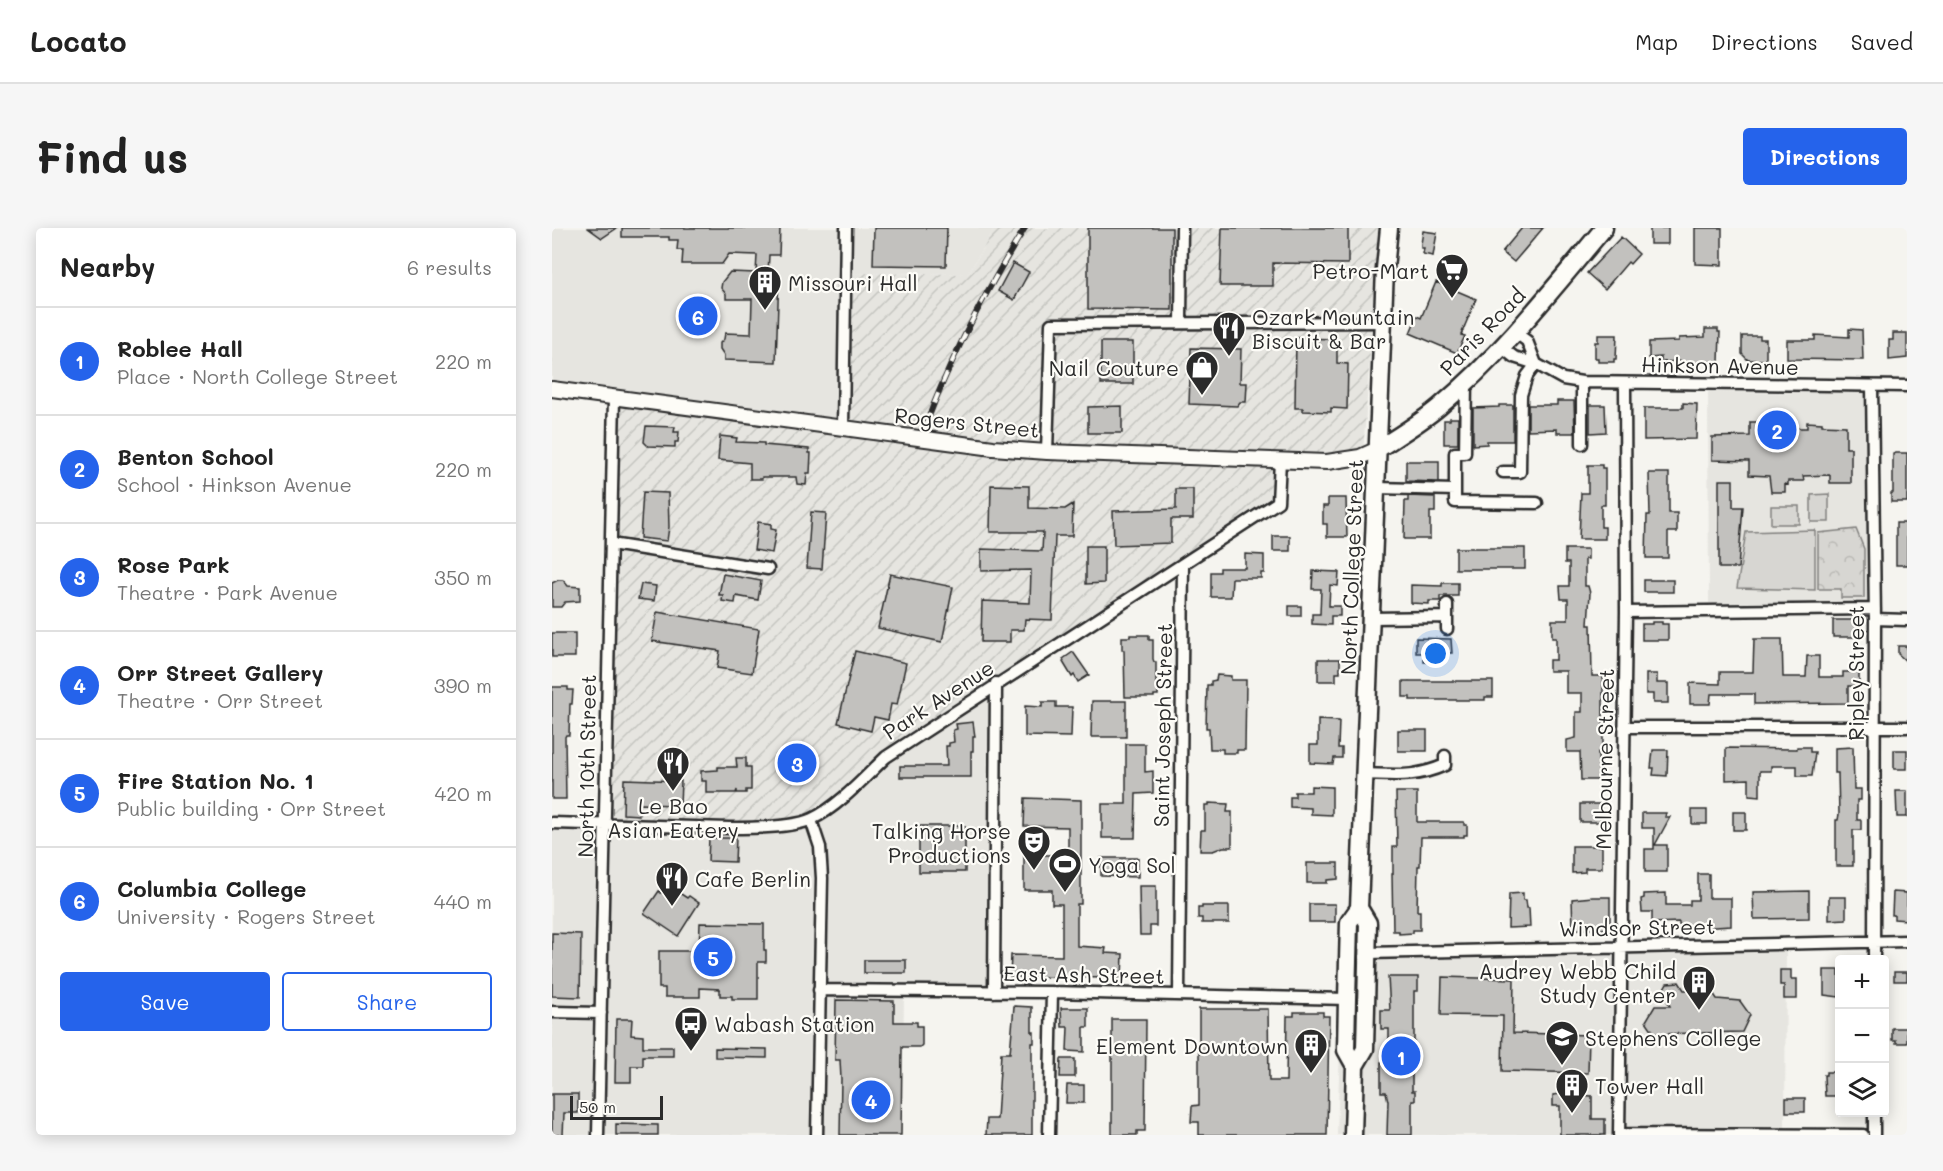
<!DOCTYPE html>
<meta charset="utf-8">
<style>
body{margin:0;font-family:Mali,sans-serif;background:#f6f6f6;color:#222}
.controls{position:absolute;right:18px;bottom:18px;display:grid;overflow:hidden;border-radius:6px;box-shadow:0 3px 15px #0003}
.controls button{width:54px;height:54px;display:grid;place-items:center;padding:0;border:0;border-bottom:2px solid #e0e0e0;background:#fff;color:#222;font:30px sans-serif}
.scale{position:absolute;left:18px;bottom:15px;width:93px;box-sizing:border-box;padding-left:6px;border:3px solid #2b2b2b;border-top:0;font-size:16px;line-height:21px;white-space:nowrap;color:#2b2b2b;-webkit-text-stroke:4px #fdfcf7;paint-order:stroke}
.you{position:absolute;left:884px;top:426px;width:21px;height:21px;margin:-15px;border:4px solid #fff;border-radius:50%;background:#1a73e8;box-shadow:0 0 0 9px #1a73e833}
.badge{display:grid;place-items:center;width:39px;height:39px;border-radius:50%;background:#2563eb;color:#fff;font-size:20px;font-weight:700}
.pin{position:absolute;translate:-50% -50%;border:3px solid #fff;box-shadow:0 2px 6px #0006}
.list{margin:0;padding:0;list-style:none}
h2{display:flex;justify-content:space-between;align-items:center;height:78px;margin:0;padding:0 24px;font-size:26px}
h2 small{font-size:20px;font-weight:400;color:#767676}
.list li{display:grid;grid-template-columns:39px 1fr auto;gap:18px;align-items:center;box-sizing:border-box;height:108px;padding:0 24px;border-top:2px solid #e0e0e0}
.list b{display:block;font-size:22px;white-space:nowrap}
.list p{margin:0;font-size:20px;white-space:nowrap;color:#767676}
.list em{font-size:20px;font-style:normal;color:#767676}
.actions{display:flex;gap:12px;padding:18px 24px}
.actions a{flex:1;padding:14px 0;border:2px solid #2563eb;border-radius:6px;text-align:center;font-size:21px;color:#2563eb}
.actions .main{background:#2563eb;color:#fff}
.icon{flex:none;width:33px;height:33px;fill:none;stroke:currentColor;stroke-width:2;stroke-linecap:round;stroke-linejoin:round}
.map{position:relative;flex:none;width:1355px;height:907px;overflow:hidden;border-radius:6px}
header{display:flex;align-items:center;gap:36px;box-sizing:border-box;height:84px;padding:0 30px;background:#fff;border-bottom:2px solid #e0e0e0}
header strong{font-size:28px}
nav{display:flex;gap:33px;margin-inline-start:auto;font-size:21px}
.intro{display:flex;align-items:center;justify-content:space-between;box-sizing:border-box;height:144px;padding:0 36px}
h1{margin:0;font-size:42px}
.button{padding:15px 27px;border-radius:6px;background:#2563eb;color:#fff;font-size:21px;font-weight:700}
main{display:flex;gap:36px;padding:0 36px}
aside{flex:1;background:#fff;border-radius:6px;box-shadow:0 3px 15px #0003}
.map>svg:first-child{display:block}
</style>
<header>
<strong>Locato</strong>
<nav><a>Map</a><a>Directions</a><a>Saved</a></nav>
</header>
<div class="intro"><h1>Find us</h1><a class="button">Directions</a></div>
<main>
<aside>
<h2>Nearby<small>6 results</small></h2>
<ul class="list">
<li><span class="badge">1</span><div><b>Roblee Hall</b><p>Place · North College Street</p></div><em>220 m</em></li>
<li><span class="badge">2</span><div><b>Benton School</b><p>School · Hinkson Avenue</p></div><em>220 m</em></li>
<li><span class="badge">3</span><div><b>Rose Park</b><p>Theatre · Park Avenue</p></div><em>350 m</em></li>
<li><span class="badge">4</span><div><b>Orr Street Gallery</b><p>Theatre · Orr Street</p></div><em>390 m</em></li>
<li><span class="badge">5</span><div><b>Fire Station No. 1</b><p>Public building · Orr Street</p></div><em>420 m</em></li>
<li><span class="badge">6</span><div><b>Columbia College</b><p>University · Rogers Street</p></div><em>440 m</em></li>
</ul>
<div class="actions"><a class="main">Save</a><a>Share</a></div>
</aside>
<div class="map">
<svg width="1355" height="907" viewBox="0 0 1355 907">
<defs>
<pattern id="industrial-furrows" width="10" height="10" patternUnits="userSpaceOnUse" patternTransform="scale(1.5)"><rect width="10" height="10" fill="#e6e5e0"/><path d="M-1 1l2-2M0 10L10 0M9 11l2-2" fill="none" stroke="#c5c5c0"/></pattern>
<pattern id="park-crowns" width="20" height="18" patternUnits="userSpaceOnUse" patternTransform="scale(1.5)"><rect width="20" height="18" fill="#d7d6d2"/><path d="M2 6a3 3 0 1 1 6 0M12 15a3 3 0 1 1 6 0" fill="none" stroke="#b9b8b4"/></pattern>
</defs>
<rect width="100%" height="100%" fill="#f5f4ef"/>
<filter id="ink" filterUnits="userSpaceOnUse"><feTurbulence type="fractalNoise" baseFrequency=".0167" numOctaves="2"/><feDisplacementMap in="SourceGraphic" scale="12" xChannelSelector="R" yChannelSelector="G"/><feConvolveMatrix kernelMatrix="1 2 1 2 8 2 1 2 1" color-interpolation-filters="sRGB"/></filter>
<g filter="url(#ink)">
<path fill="#e6e5e0" d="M0,0H443L416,46L293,45L291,199L0,161Z
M1156,164L1313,165L1315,376L1157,375Z
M444,455L443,765H352L350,907H0V595L67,598L334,529Z
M1234,722L1233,899L1061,901L1060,907H785L791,733Z"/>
<path fill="url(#industrial-furrows)" d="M443,0H827L811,226L728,231L726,273L334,529L296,567L240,595L52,597L62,170L290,199L293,45L416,46Z"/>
<path fill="url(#park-crowns)" stroke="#81807e" stroke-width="1.5" d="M1304,301L1312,321V370H1289V361H1266V305Z"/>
<path fill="#d7d6d2" stroke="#81807e" stroke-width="1.5" d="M1277,266V294H1259V267Z
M1219,278H1247V296H1219Z
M1263,302V362L1185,360L1194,304Z"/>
<path fill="#c2c1be" stroke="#2b2b2b" stroke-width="1.5" d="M36,0H65L50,10Z
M70,0H228L227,27H217L216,46H227L224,134L172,132V127L168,121V115L172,111L173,105L199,106L200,71H174V66L169,60L170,54L178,44L204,45L205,27L177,26L170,36H130L131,22H125L126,12H117V9H70Z
M322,0H395L394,38L321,37Z
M536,0H620V82L536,81Z
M670,0H796V36L721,35V58H668Z
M970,0H991L962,34L950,24Z
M1098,0H1116V16H1098Z
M1143,0H1170V37L1143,36Z
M871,3L885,5L881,28L871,26L872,20H869V16Z
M1069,9L1087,26L1078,36L1076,34L1053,61L1035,45Z
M461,35L477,44L462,72L446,63Z
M884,54L924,71L909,107L913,108L905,125L858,105L865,88L869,90Z
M1153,101H1166V104H1168L1167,134L1129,136V133L1109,134V129L1097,130V114L1127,113V110L1153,109Z
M1297,101L1310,102L1311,132L1235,131V112H1263V107L1297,109Z
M1341,105H1355V130L1337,132V112H1341Z
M1046,107H1065L1064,131H1062V134H1046V130H1043V114H1046Z
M1190,108H1208V111H1214V132H1196L1190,126Z
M744,110L785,111V135L796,136L795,181L779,180V184L751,183V180H743Z
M549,114H581V156H549Z
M639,120L689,121L688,155H695L694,174H688L685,178L637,176Z
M1005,173H1022L1023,205H1005V201L976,202V177H1005Z
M1131,175L1145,176L1144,211L1092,212V180H1131Z
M947,177H961V213H935V216L921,217V180L947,179Z
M1038,177H1053L1054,204L1038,205Z
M570,178V205H536V179Z
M898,190H906V216H892V192H898Z
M1198,194H1213V200H1255V194L1270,195V197L1294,198V220H1299V255H1278V247L1251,248L1252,253H1236V257L1233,256V264H1219L1217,248L1197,247V233L1160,232V209L1198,208Z
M94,198L123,199L122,204H127L126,214H123V219L96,218L92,214Z
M168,208L185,210L184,214L212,215V217L257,221V225H259L258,245H255L254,257L245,256L244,249H210V251H198V235L166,232Z
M1344,225H1355V274H1339V265H1341V226Z
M854,233H887V254L854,253Z
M1036,237H1050V240H1053V277H1049V299H1053V311H1027L1029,265H1036Z
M1097,245H1117V285H1125V304H1116V330H1094L1095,287H1098Z
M1167,252H1181V279H1191L1186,340H1167Z
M439,257L477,258V280L513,281L521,276L520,308H503L500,392L473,391L472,402H458V414H429L430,373L478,375L479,342L429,343V321L490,323L491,304H438Z
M624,261H641V291H619V315L562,317L561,283L624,281Z
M91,264L116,265L117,299L115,313L88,310Z
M856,268L883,269V284H878V311H852L853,273H856Z
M776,270H794L795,309H775V296H771V278H776Z
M259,284L274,285L270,341L255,340Z
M206,294L219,296V301L224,302L220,325L202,322Z
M1344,295H1355V337H1344Z
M721,308H738V323H721Z
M534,318H552V355L534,356Z
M904,320H973V341H904Z
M1013,321H1036V331H1033V358H1036L1038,365L1036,397H1039L1040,448H1051V524H1046L1047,552H1029L1028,524H1015V512L1024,510V484H1030V465H1014V443H997V432H1004V410H1000V392H1016V371H1009L1008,358H1017V335H1013Z
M693,326L712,327V345H709V350H680L679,369H659V344H668V340H693Z
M761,343L787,344L786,358L778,357L777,378H788V388H779V397L760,396V386H768L769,361H760Z
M171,346L209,353L206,372L184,368L183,375L170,373L171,367H167Z
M338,346L401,359L390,414L326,400Z
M6,352H11L16,358L28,359V373L13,374L9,379H0V355Z
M1092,352H1121V364H1092Z
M890,355H906V368H888V373H877V376L859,375V357L890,358Z
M89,356L104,358L102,373L86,371Z
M737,378H749V388H737Z
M105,384L207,401L200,445L165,440L168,423L100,413Z
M1281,392H1306V409H1281Z
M1100,394H1110V396H1116V412H1090V396H1100Z
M0,405H23V429H0Z
M578,407H597V412H601V431L602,434H604V455H606V467H602V469H573L572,422H570V409H578Z
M864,410L899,411L900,425H896V428H888V434H872V425H864Z
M1202,411H1230L1231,449H1254L1255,428H1267V449H1291V444H1307V458H1296V475L1202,476V466H1159L1158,476H1138V455L1168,456V444H1201Z
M1346,418H1355V434L1346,426Z
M303,423L354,435L345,477L339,476L336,492L322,489L319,503L286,495Z
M521,424L537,447L526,454L522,447L520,449L511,434L512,433L511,431Z
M766,431H788V445H784V453H766Z
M1094,446H1105V455H1116V475H1101V466H1094Z
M665,447L679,448V452H694L693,522H685V525H671V521H658L657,500H654L655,457H659V453L664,452Z
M851,453H941V469H933V472H858V469H851Z
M0,459H16V462H21L20,476H18L17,507H14L13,509L14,571H0Z
M540,473H574V509H539Z
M490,474H504V479H520L519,509L473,508V478L490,479Z
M766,492L787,493L786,520H790V530H782L781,536L758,535V517H766Z
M421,494L423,509H421V523H419V549H348V538H395L394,518H397V515L402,514L401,502L405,501L404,496Z
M846,502H875V523H846Z
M574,516H593V544L601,543V565L584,566L583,610H550V576H574Z
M1245,519H1258V524H1263L1260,548H1245V538H1219V543H1208V568L1197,567V551L1174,552V520L1245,521Z
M1301,519L1302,561H1309V572H1305V592H1309V602H1301V638H1284V592H1286L1287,586L1286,545H1283V520Z
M1101,522H1116L1115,548L1101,547L1102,540H1099Z
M1342,522H1355V541H1342Z
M184,530H194V539H199V562H194V565H185V562L184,565H154V553H149V543L166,542V539H185Z
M72,551L129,553L128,577L87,576V587L71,586Z
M759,558L780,559V587L759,586V580L738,579V569H743V564H759Z
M1344,563H1355V589H1345Z
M844,564H865V594H912V597H915V607H912V609H869L868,638H866L865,683H868V702H861V705L847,706V703H841L840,646H841V619H845Z
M473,570L529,572V676H525V718L554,720L553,725L571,726L570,750L458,749L459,727L510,728V676H500V662H472V627H516V599L472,598Z
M657,575L676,576L675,584H680V619H671L661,623H648L649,602H653V577H657Z
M1028,576H1049V594H1028Z
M1140,582H1155V596H1140Z
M1181,584H1194V602H1181Z
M1090,585H1114L1113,589H1118L1103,617H1115V644H1093V621H1102V600H1090Z
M367,598H413V644H367Z
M157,610H184L183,634L156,633Z
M1020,618H1050V640H1033V644L1020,645Z
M549,630H586V649L549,648Z
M755,635H786V651L775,652V655H755Z
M1146,646H1157V670H1179V698L1131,701V697H1127V694L1100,695V684H1090L1089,671L1092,670V666L1114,665V677H1138V672H1146Z
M115,657L135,670L137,668L147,675L126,708L92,685L107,663L109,665Z
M587,658H604V698H598V707H588Z
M1257,663V690L1202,691L1201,664Z
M1341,664L1355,665V692L1342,691V687H1340Z
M971,665V672H974L975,680H977L978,699L956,700L957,666Z
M1041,669H1058V701H1021L1020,671Z
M1277,669H1294V691L1277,692Z
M757,676H783V694H757Z
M650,678H677V695H650V690H646V680H650Z
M148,695L212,696V722H214V734H206V771H180V768H168V761L148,760V769H113V760H107V723H149L147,722Z
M0,705L29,706L28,769L0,768Z
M312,732H354V745H312Z
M1228,742H1239V751H1245V771H1232V757H1228Z
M1272,742H1287V769L1272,767Z
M1342,744H1355V753H1342Z
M836,749H866V763H862V821H865L864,835H860V863H863V873H860V907H835L836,873L834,864H829V834H834V822L837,816V801H829V782H838Z
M890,749L962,751L961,805L1037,807L1036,845L950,843L951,788L889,787Z
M1127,754L1132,762H1159L1165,771L1188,773L1198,787L1190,804L1103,806L1094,793L1103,778H1118L1110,764L1115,755Z
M284,772L342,773V794H365V798H370V817L368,819H350L349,907H288L289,851L288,832H283Z
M462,778L480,779V804H482V815H480V907H434L435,891H445L449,825H458Z
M509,780H536V799H532V824L515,823L516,799H510Z
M647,781H716L717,853H734L735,788H742V784H771V788H777L775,907H647V894H639L640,878L647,877Z
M64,791H80L79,807L91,808V819H121V828H91V838H79V854H63Z
M560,791H594L593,903H585V907H560Z
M1340,800H1355V815H1344V812H1340Z
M163,820L215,821V830L163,829Z
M509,831H523V849H508Z
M1274,844H1287V868H1273L1272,847H1274Z
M515,857H532V875H514Z
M0,866H26V885H12L11,907H0Z
M1009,866L1040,868V891H1053V907H1008V878H1001V867Z
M1234,870H1253V884H1234Z
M64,896L106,897V907H64Z"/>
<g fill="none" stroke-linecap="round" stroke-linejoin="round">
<defs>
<path id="minor" d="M629,95L630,0
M964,105L975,113L984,136L1011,151L1030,154L1355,158
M949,119L962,129L984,136L975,148L969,167L968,244H951
M914,154L913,225H903V274L985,275
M1320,158L1323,391L1322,732
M291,199L294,0
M1030,216V154
M495,224L499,96L831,94
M825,260L903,262
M59,316L216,341
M895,376V401
M1074,384L1323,381
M819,390L895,389
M1323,391L1355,392
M1072,499H1355
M813,546C845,547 863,550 893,537V528
M259,592L268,619L270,650L265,907
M0,595L177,600C198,600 241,600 260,591C286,579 313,549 334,529L726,274L728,232
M816,725L1355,713
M267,762L500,764L795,771
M442,764L444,455
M627,767L631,336
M0,784L49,785
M1322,884V907
M1067,906L1311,907
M46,907L62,170
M497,907L500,764
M1067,907L1074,384L1073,155"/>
<path id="tertiary" d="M0,161L441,220L495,224L775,234L808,229L826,221"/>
<path id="secondary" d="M826,221C846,208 868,195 887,179C949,127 1000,62 1052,0
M803,838L794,822L795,771L797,694L807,680
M801,907L803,838L813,821L816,695L807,680L833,41L837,0"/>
</defs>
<use href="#minor" stroke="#2b2b2b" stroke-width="15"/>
<use href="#tertiary" stroke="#2b2b2b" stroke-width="18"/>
<use href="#secondary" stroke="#2b2b2b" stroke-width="21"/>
<use href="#minor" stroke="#fdfcf7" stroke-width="10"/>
<use href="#tertiary" stroke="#fdfcf7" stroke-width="14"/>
<use href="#secondary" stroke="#fdfcf7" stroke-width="16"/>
<defs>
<path id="rail" d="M374,196C400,127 434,62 473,0"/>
</defs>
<use href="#rail" stroke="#2b2b2b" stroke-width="6"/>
<use href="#rail" stroke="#fdfcf7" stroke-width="4" stroke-dasharray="11" stroke-linecap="butt"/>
</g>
</g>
<defs>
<symbol id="supermarket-pin" viewBox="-11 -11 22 30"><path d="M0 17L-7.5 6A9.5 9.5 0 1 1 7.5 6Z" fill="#2b2b2b" stroke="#fdfcf7"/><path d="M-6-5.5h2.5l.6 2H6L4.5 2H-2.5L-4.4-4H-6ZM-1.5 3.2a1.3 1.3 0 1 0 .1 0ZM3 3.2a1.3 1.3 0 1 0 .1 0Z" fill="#fff"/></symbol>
<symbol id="building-pin" viewBox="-11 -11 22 30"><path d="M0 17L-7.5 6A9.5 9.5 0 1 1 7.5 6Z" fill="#2b2b2b" stroke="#fdfcf7"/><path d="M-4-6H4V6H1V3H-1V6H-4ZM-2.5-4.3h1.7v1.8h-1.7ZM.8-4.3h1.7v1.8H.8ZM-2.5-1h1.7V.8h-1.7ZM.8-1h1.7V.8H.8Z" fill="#fff"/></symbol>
<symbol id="restaurant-pin" viewBox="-11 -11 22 30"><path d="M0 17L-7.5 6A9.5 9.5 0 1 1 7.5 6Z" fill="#2b2b2b" stroke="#fdfcf7"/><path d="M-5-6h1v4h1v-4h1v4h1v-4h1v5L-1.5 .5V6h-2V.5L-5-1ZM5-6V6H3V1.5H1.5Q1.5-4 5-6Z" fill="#fff"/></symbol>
<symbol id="shop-pin" viewBox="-11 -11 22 30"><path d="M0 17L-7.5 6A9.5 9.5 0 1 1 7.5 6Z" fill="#2b2b2b" stroke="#fdfcf7"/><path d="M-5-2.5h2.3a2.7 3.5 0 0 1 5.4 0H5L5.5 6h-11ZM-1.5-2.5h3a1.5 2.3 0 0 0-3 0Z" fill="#fff"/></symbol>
<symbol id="theatre-pin" viewBox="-11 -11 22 30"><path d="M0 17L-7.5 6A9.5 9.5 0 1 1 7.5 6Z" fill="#2b2b2b" stroke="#fdfcf7"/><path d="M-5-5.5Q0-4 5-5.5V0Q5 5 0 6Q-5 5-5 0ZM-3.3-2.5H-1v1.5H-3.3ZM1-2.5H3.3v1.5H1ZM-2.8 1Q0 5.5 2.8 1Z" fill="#fff"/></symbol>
<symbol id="stadium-pin" viewBox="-11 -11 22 30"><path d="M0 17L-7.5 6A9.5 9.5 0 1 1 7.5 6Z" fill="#2b2b2b" stroke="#fdfcf7"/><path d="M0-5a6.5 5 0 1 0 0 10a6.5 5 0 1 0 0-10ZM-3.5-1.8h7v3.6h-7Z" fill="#fff"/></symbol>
<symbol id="bus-pin" viewBox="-11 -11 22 30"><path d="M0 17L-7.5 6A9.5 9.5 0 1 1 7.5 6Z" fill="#2b2b2b" stroke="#fdfcf7"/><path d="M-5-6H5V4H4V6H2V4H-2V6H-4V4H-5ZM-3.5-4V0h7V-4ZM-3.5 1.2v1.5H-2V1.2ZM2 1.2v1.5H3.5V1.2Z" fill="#fff"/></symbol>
<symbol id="university-pin" viewBox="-11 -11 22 30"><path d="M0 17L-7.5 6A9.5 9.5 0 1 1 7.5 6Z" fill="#2b2b2b" stroke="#fdfcf7"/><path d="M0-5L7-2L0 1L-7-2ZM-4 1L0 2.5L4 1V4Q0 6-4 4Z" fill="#fff"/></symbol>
</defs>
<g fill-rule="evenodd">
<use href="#supermarket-pin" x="881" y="23" width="38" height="52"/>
<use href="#building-pin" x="194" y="35" width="38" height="52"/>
<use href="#restaurant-pin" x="658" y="81" width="38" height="52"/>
<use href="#shop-pin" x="631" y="120" width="38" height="52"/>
<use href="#restaurant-pin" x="102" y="516" width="38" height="52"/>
<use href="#theatre-pin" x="463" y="595" width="38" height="52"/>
<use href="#stadium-pin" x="494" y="617" width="38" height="52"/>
<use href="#restaurant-pin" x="101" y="631" width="38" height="52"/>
<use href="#building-pin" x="1128" y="735" width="38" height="52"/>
<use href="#bus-pin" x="120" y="776" width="38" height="52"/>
<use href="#university-pin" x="991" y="790" width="38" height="52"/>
<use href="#building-pin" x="740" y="798" width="38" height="52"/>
<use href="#building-pin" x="1001" y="838" width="38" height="52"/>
</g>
<g text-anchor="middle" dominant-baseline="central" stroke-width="4.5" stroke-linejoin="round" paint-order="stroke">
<g font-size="21" fill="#2b2b2b" stroke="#fdfcf7" text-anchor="start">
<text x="877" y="42" text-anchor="end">Petro-Mart</text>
<text x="236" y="54">Missouri Hall</text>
<text x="700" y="88">Ozark Mountain<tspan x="700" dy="24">Biscuit &amp; Bar</tspan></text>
<text x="627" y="139" text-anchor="end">Nail Couture</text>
<text x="121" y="577" text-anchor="middle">Le Bao<tspan x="121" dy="24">Asian Eatery</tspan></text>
<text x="459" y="602" text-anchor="end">Talking Horse<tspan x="459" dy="24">Productions</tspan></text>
<text x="536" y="636">Yoga Sol</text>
<text x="143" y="650">Cafe Berlin</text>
<text x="1124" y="742" text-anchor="end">Audrey Webb Child<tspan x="1124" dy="24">Study Center</tspan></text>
<text x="162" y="795">Wabash Station</text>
<text x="1033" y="809">Stephens College</text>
<text x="736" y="817" text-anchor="end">Element Downtown</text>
<text x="1043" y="857">Tower Hall</text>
</g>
<g font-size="21" fill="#2b2b2b" stroke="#fdfcf7">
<text transform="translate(930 103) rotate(-46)">Paris Road</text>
<text transform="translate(1168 137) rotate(1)">Hinkson Avenue</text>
<text transform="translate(415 194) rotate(6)">Rogers Street</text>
<text transform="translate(799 339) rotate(-88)">North College Street</text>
<text transform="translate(1303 445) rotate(-90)">Ripley Street</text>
<text transform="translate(386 471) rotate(-33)">Park Avenue</text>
<text transform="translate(610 497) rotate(-89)">Saint Joseph Street</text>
<text transform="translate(1052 531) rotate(-89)">Melbourne Street</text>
<text transform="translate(34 538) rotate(-89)">North 10th Street</text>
<text transform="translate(1085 699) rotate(-1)">Windsor Street</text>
<text transform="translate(532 746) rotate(1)">East Ash Street</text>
</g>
</g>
</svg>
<div class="controls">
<button>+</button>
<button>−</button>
<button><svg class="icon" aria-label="layers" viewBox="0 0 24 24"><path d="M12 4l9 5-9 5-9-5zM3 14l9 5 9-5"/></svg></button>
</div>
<div class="scale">50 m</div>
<div class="you"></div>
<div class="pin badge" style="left:849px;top:828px">1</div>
<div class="pin badge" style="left:1225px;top:202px">2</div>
<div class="pin badge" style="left:245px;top:535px">3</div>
<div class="pin badge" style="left:319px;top:872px">4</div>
<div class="pin badge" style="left:161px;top:729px">5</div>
<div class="pin badge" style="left:146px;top:88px">6</div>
</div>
</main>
